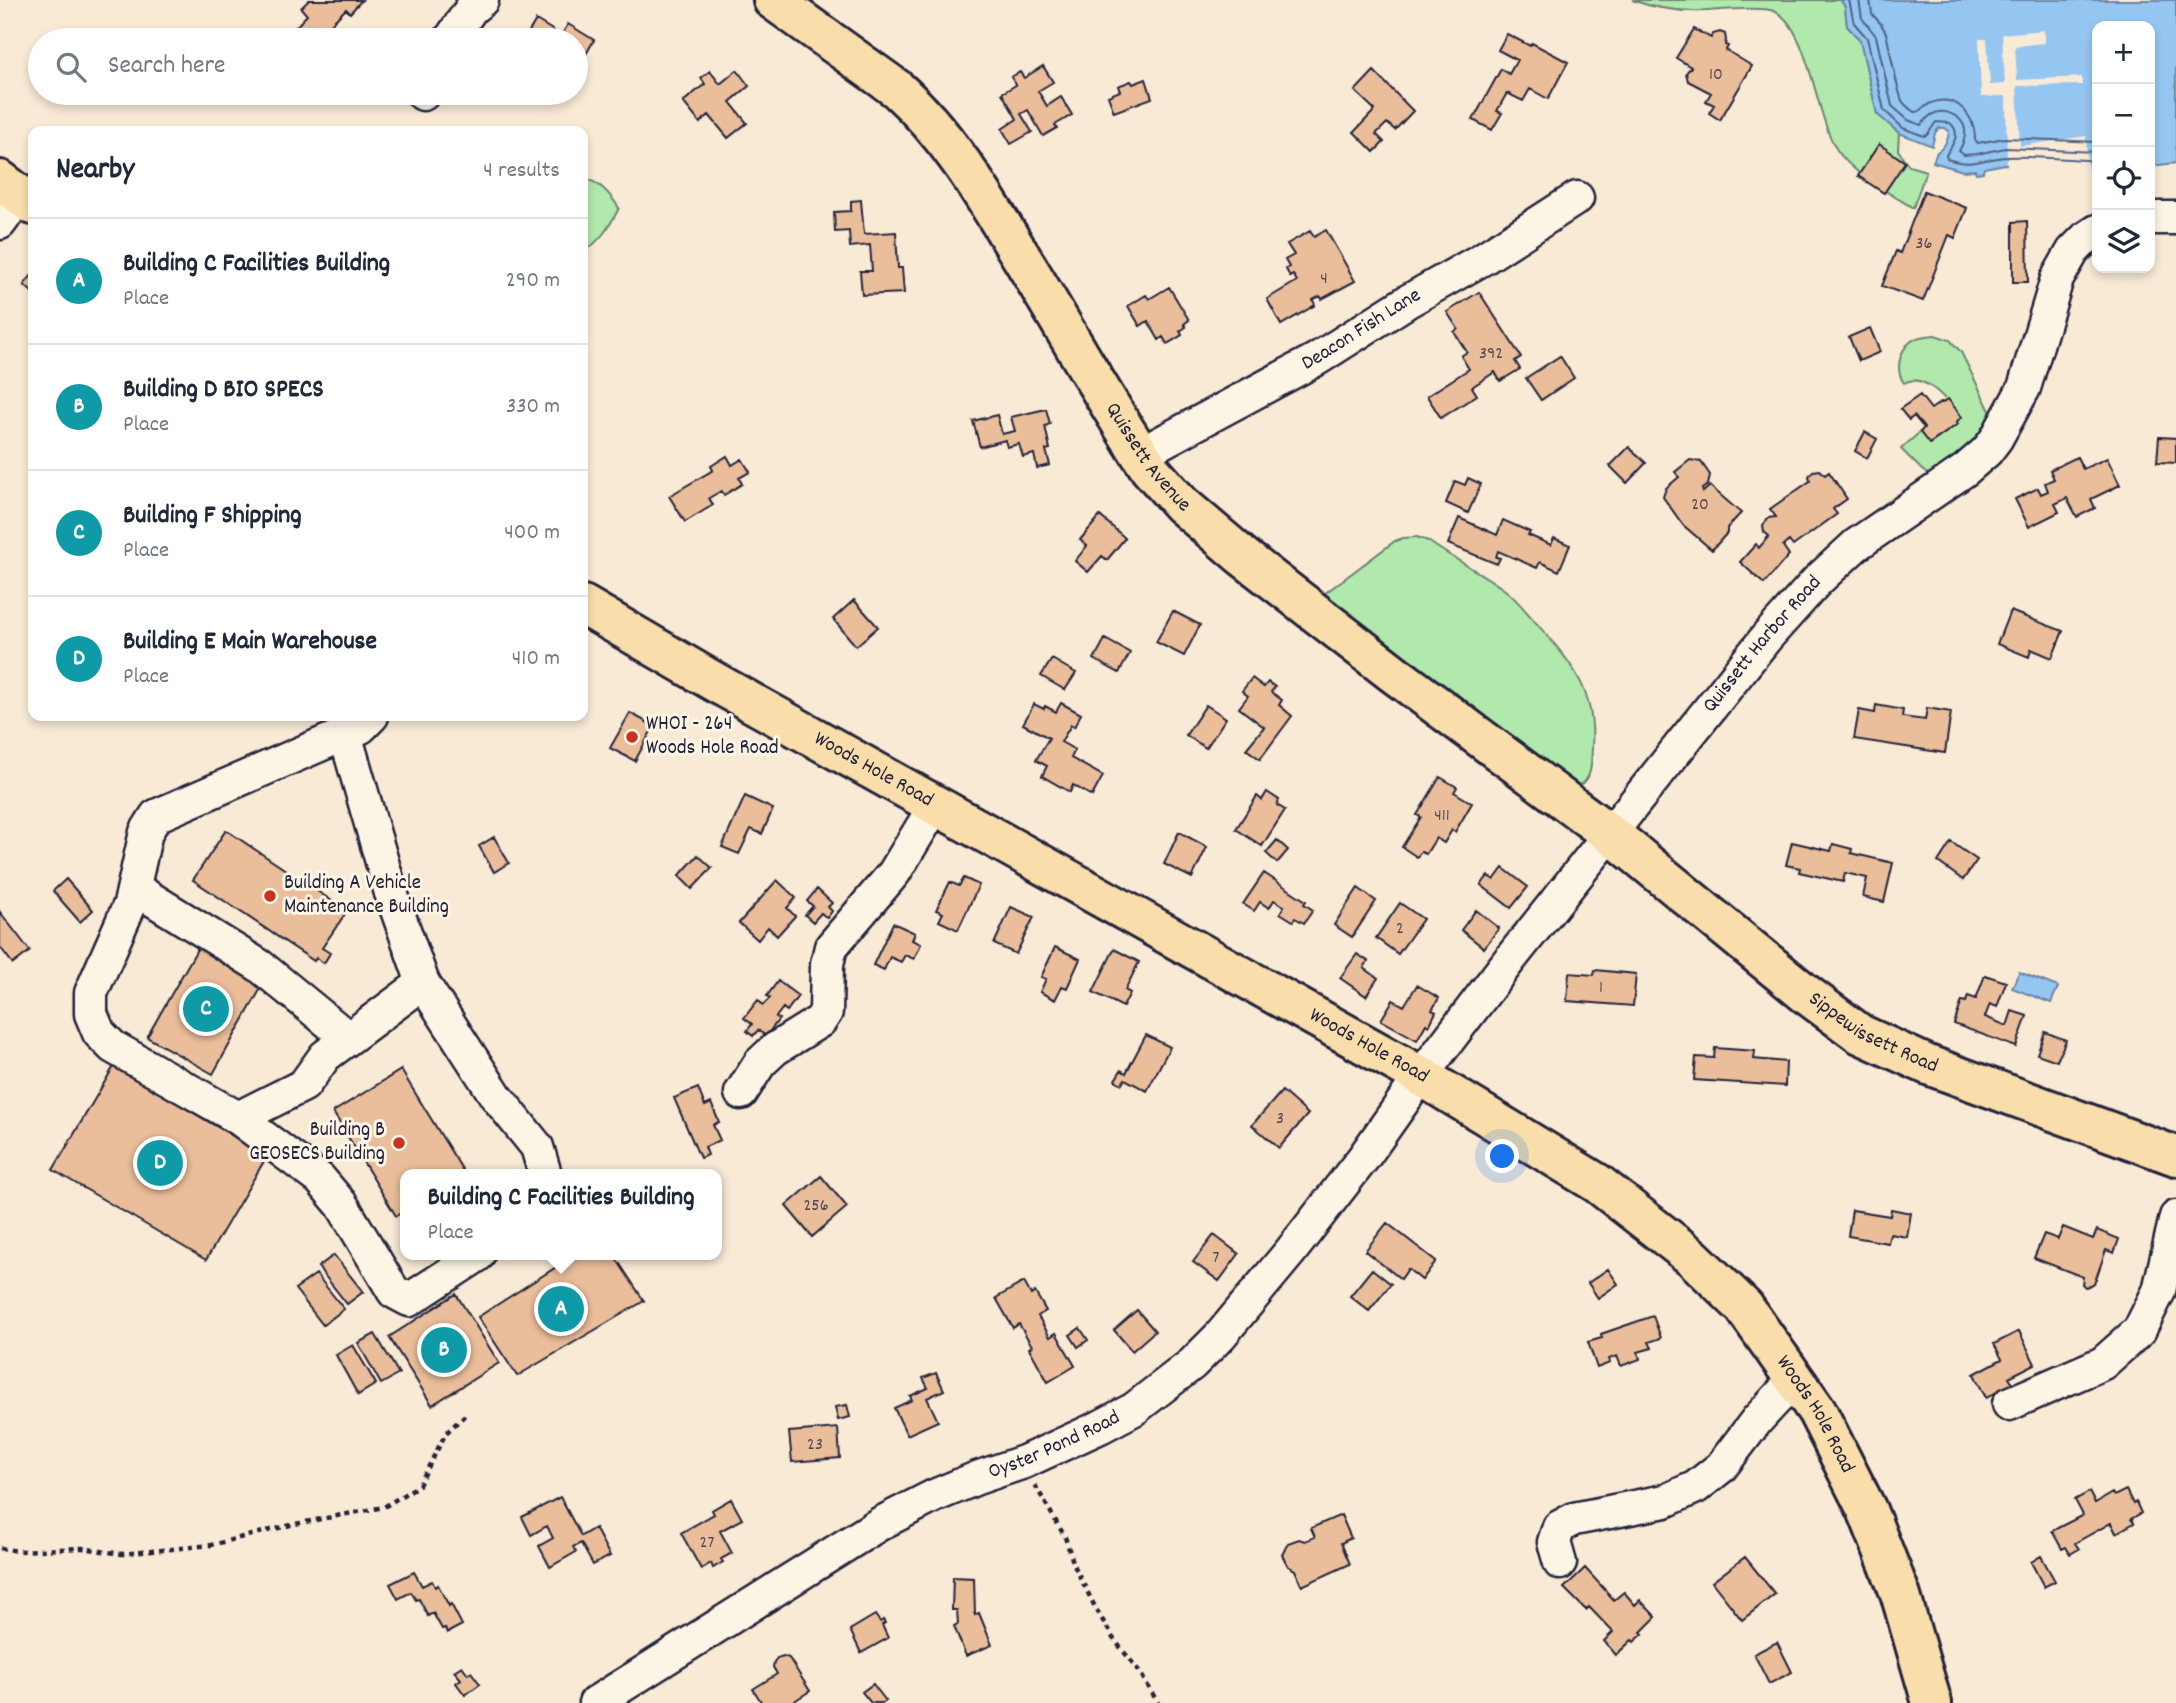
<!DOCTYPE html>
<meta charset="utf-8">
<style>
body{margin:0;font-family:Dekko,sans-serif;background:#f2f2f3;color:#1f2937}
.controls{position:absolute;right:21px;top:21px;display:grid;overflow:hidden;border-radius:14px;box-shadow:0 4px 10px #0003}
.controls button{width:63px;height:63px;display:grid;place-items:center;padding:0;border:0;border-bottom:2px solid #e0e1e3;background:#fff;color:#1f2937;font:35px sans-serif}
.you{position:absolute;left:1503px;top:1157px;width:24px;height:24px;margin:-18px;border:5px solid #fff;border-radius:50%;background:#1a73e8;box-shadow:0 0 0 10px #1a73e833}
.badge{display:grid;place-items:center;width:46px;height:46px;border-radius:50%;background:#c8321e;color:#fff;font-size:23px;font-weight:700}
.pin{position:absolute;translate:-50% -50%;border:4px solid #fff;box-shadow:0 2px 7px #0006}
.popup{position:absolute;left:400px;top:1169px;width:322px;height:91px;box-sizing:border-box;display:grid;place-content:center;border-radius:14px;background:#fff;filter:drop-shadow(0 2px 5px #0005);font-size:23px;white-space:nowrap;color:#747a83}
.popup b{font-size:26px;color:#1f2937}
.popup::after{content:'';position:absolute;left:50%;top:100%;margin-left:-14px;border:14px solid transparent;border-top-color:#fff}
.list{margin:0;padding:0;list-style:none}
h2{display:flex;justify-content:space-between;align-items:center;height:91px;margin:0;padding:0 28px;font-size:30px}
h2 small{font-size:23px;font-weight:400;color:#747a83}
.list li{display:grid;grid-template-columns:46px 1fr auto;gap:21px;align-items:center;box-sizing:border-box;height:126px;padding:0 28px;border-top:2px solid #e0e1e3}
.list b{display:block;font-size:26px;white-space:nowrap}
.list p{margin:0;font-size:23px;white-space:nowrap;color:#747a83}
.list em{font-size:23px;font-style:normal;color:#747a83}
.icon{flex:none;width:38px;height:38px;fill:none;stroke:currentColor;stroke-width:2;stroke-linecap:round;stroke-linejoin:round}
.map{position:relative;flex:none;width:2176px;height:1703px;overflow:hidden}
.search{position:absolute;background:#fff;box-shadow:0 4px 10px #0003;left:28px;top:28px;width:560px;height:77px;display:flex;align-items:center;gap:18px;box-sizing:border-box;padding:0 24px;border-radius:38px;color:#747a83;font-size:26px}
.panel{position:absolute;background:#fff;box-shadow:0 4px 10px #0003;left:28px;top:126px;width:560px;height:595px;border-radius:14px}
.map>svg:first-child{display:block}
</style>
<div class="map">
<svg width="2176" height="1703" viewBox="0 0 2176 1703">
<rect width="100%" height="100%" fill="#f9ead6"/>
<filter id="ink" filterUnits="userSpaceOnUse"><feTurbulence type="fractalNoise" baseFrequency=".0143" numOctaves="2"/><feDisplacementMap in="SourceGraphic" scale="14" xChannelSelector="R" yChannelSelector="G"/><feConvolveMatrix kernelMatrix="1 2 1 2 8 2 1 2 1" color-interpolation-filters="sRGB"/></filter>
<g filter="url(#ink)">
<path fill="#b1e8ab" stroke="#6a8573" stroke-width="2" d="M1632,0H1841L1845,7L1847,26L1860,40L1877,114L1899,133L1898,150L1909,166L1926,171L1913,208C1888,192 1854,175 1837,150C1816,119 1809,25 1774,11C1761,6 1721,10 1705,11C1679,12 1656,9 1632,0Z
M583,178C600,182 610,194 619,208C610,226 600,242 583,252Z
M1935,335L1950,340L1961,352L1993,417V422L1938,482L1922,470L1901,449L1920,432L1930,444L1958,424L1956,422L1961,417C1949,403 1925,371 1904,383C1894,369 1900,345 1917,338C1922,336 1929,336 1935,335Z
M1417,537L1428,541C1453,559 1481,572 1505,590C1518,600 1527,613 1538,625C1573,665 1596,691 1592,748C1591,761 1593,779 1579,786L1573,784L1324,598V594L1395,541L1403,538Z"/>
<path fill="#95c5f1" stroke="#6784a8" stroke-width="2" d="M1841,0H2176V163L2150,166V26H2097V168L2005,164L1984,168L1983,172L1976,173L1975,170L1963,171L1933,162L1937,152C1944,148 1949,139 1949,131L1945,128H1939L1935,133L1932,146L1899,133L1877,114L1860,40L1847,26L1845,7Z
M2019,972L2058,987L2051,1003L2012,988Z"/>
<path fill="#f9ead6" d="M2044,30L2045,43L2015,46L2017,80L2082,77V85L2017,86L2020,146L2086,136L2088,171L2007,168L2006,96L1981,97L1979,39H1987L1990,85L2005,84L2002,34Z"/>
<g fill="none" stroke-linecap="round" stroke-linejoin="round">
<path stroke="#506384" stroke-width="2" d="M1849,0L1854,23L1867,38L1884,110L1903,128L1924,136L1927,135L1936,122L1950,123C1962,133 1953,144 1946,155L1947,159C1974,168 1983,158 2007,157C2037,156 2068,159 2097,161
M1859,0L1862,18L1876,36L1892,106L1908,120L1921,125C1925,121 1928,116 1933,114C1945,108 1962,116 1965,129C1966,137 1963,144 1959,151L1964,155L1977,154L2005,148L2097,152
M1870,0L1872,14L1881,24L1886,33C1889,44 1898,96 1903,102C1904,104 1913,112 1915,112C1919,113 1925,106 1929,104C1956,92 1975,115 1975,140L1978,143L2005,138L2097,142"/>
</g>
<path fill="#ebbe9b" stroke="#22223b" stroke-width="2" d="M309,0H362L350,13L346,9L323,32L328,36L324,40H297L290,33L307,15L301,8Z
M536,20L554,31L550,37L555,40H524Z
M568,24L594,40L576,72V40H559Z
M1694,29L1711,38L1713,34L1720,32L1725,34L1726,40L1725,45L1728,46L1726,50L1752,66L1720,120L1709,113L1714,105L1706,101L1711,93L1688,81L1686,73L1691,67L1676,58Z
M1507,34L1530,46L1532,43L1568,62L1548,99L1530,89L1523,101L1507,93L1497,111L1502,113L1492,130L1473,120L1501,69L1509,74L1517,60L1498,50Z
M1043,66L1053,82L1038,91L1047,106L1061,97L1072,115L1055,125L1057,128L1043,136L1028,110L1021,114L1032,132L1011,144L1002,129L1017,119L1002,93L1016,85L1011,77L1020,72L1024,78Z
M737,70L749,86L730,102L747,123L728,138L709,115L700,123L683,102L705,84L701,78L710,71L720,84Z
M1374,71L1413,111L1395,130L1387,123L1376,134L1384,142L1374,152L1354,132L1375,110L1355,91Z
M1146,79L1152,98L1114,112L1108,96L1120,91L1118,86L1131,81L1133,84Z
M1879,144L1905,162L1884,193L1858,176Z
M1924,191L1967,208L1955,238L1949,235L1923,301L1882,286L1896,251L1900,253Z
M861,200L864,234L896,232L898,268H902L904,293L862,295L860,271H872L870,245L850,247L849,231L835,232L834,212L851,211V201Z
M2027,221L2028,282H2013V222Z
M1326,230L1355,281L1322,299L1320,296L1313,300L1315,305L1281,325L1267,299L1297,281L1293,275L1290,277L1286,269L1289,267L1285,260L1294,255L1287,244L1310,231L1314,237Z
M32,275L33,277V293L24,285Z
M1169,287L1189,320L1184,324L1186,327L1180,331L1182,335L1167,344L1163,337L1159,340L1148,321L1140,326L1128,306L1146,295L1149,299Z
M1479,292L1521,357L1515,361L1520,369L1500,381L1495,372L1472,387L1477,395L1441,418L1427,396L1469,369L1461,356L1467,352L1454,332L1458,329L1447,312Z
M1870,328L1880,352L1859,361L1849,337Z
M1560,356L1574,378L1541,400L1526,378Z
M1920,395L1931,409L1941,402L1942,403L1948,399L1962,417L1956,422L1958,424L1929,444L1920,432L1924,428L1914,416L1909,420L1900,409Z
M1046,409L1050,424L1045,426L1050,449L1046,450L1050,465L1037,468L1034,454L1023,457L1019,444L1007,447L1005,440L980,447L973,421L997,415L1002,434L1015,431L1011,417Z
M1865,432L1877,439L1867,458L1855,451Z
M2159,437L2176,438V463L2157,462Z
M1629,447L1646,463L1627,483L1610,466Z
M727,456L732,465L742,459L750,472L739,478L742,484L724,495L721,491L709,498L713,505L685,522L669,496L713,470L711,466Z
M2077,457L2083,469L2107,458L2120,485L2091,499L2095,508L2077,517L2067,498L2055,504L2059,512L2029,527L2015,499L2038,488L2041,494L2048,491L2045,483L2054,479L2050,470Z
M1690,460L1701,462L1710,475L1708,485L1702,489L1703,492L1710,486L1741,513L1727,528V533L1712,550L1683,525L1663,497L1666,488L1679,477L1675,472Z
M1820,470L1825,475L1829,472L1847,499L1833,509L1837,514L1793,546L1789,541L1783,546L1789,555L1764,584L1740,562L1756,544L1759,548L1769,536L1764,532L1763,526L1768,518L1776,517L1770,509L1810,481L1809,476L1813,471Z
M1468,478L1481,484L1468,513L1446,503L1455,481L1465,485Z
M1100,516L1125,538L1107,560L1102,556L1088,572L1075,561L1087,546L1080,540Z
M1459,518L1497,535L1503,520L1530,532L1528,535L1551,545L1554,538L1570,545L1559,571L1540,562L1537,568L1498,551L1496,557L1500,558L1497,564L1448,544Z
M854,600L878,627L856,646L833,619Z
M1173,611L1200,625L1184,656L1156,642Z
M2010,611L2063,631L2052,658L2031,649L2029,657L1997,644Z
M1105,639L1130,653L1119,673L1094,659Z
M1052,659L1076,673L1065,690L1041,676Z
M1252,678L1264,687L1268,682L1275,687L1271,692L1282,700L1279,705L1292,716L1260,759L1246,749L1264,727L1239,708L1248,696L1242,691Z
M1061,703L1081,714L1074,727L1071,725L1061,742L1075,750L1071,758L1103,776L1092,796L1073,785L1070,792L1042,776L1047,766L1036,760L1049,738L1023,724L1034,704L1044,709L1045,706L1056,712Z
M1206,705L1226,718L1206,748L1186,735Z
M1876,705L1903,710L1902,717L1925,720L1927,708L1951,712L1945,753L1854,739L1859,710L1875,713Z
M630,713L654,726L635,761L610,748Z
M1440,777L1457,787L1454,792L1472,803L1455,832L1452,830L1444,843L1436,838L1426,854L1421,852L1417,857L1402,847L1421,817L1417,815Z
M1267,792L1279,800L1277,805L1285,810L1262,846L1236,829L1257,796L1262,800Z
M745,796L773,809L762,834L751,829L739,854L722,847Z
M226,830L347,911L322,948L330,953L324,963L316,958L314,961L193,880Z
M1179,832L1207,847L1192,878L1164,864Z
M494,837L509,863L494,872L479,846Z
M1277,840L1288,850L1277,863L1266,853Z
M1792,842L1831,851L1833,844L1852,849L1851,853L1893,863L1884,902L1863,897L1867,878L1845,873L1843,882L1799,872L1800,868L1786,865Z
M1951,842L1977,860L1963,880L1938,862Z
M698,855L712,868L692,889L679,876Z
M1503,868L1528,887L1511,908L1481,885L1488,876L1494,880Z
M1264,873L1306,901L1304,904L1313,910L1304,923L1295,918L1293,921L1280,913L1284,906L1274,900L1269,908L1260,902L1254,911L1243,904Z
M964,878L979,885L958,930L939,921L943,913L936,910L950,882L959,886Z
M66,879L93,910L80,922L53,891Z
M777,880L796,898L787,908L795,916L777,936L768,927L758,940L739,923Z
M1358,888L1376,901L1352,937L1334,925Z
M817,889L832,903L828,907L832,911L827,918L821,913L813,922L805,915L813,906L807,901Z
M1400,903L1423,919L1398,954L1376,938Z
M1011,907L1034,917L1016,954L994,944Z
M1476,910L1499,928L1484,948L1461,930Z
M0,912L30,951L13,964L0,947Z
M893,923L915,933L912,940L921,944L914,959L905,955L901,962L890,957L884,970L873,965Z
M200,944L265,981L213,1074L147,1037Z
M1055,947L1080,959L1067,988L1062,986L1055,1000L1040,992L1046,979L1041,977Z
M1114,949L1139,962L1125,990L1130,993L1123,1007L1093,992Z
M1357,954L1368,961L1364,968L1378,978L1366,996L1340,978Z
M1595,970L1636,974L1633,1006L1567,1001L1569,973L1594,975Z
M1985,975L2006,982L1997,1007L1990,1004L1985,1017L2007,1026L2012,1011L2027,1016L2016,1047L1954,1024L1962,1001L1966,1002L1968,996L1976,999Z
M778,981L798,996L787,1011L783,1008L776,1017L779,1019L766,1036L758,1030L753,1036L747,1031L752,1024L744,1018L758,1000L763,1005L770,998L767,996Z
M1417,985L1439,998L1432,1010L1436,1012L1429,1026L1426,1024L1417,1040L1381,1020L1393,1000L1404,1006Z
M2045,1032L2066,1040L2057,1061L2037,1054Z
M1146,1035L1170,1047L1147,1091L1125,1079L1122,1084L1115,1080L1121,1070L1126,1073Z
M1715,1048L1755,1051L1754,1059L1786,1062L1785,1086L1694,1080L1696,1057L1714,1058Z
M114,1066L267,1156L206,1260L53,1170Z
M401,1070L465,1174H405V1211L396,1216L333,1112Z
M698,1088L705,1106L711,1103L719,1122L713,1125L720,1140L705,1147L708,1155L700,1158L674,1098Z
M1282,1091L1308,1114L1279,1148L1252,1125Z
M821,1176L847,1207L812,1237L786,1206Z
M1891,1209L1911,1213L1907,1237L1890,1234L1888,1243L1848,1236L1852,1210L1890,1216Z
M1387,1223L1436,1261L1422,1280L1408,1269L1401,1279L1365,1251Z
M2063,1227L2093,1239L2097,1230L2119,1239L2114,1253L2106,1250L2094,1284L2091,1286L2085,1287L2082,1284L2083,1277L2034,1258L2044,1234L2058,1239Z
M1214,1235L1239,1254L1219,1281L1193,1262Z
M334,1255L363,1292L347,1304L318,1267Z
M575,1255H614L644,1301L517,1376L478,1317Z
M1372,1269L1391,1284L1369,1311L1350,1296Z
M1608,1269L1618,1284L1598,1298L1588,1283Z
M316,1274L344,1309L323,1325L295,1289Z
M1024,1282L1031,1295L1035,1292L1046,1311L1038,1316L1050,1337L1056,1333L1075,1366L1048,1382L1029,1348L1032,1346L1019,1324L1013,1328L996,1298Z
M456,1294L499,1363L432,1405L389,1337Z
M1137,1310L1155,1331L1132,1351L1114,1330Z
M1653,1316L1661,1338L1649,1342L1652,1348L1638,1352L1640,1359L1621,1366L1617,1356L1609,1359L1610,1363L1597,1368L1588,1342L1602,1338L1601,1334Z
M1080,1328L1088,1340L1078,1347L1070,1335Z
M2019,1331L2035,1364L2009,1377L2013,1383L1986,1398L1974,1374L2002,1359L1994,1344Z
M375,1334L399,1374L381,1384L358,1343Z
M353,1345L376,1384L358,1395L336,1355Z
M936,1373L944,1390L927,1398L938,1421L907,1435L894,1408L912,1400L910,1396L928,1388L923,1378Z
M847,1405L850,1417L838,1420L835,1407Z
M838,1428L840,1458L792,1462L789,1432Z
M2126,1490L2133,1504L2136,1502L2141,1513L2131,1519L2134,1523L2116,1533L2111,1523L2075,1543L2079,1549L2070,1554L2066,1547L2062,1549L2052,1531L2083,1515L2075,1500L2089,1492L2095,1503L2112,1493L2114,1496Z
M560,1497L581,1536L595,1528L610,1556L593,1565L581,1543L573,1547L576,1552L550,1567L539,1546L553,1538L547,1526L531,1535L522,1517Z
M731,1499L742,1519L720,1531L732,1553L721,1559L723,1562L713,1568L711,1563L701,1569L681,1533L714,1514L712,1510Z
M1341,1515L1351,1538L1341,1543L1350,1564L1302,1586L1295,1570L1288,1566L1282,1555L1288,1543L1299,1539L1305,1541L1315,1537L1311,1528Z
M2041,1556L2055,1581L2044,1587L2031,1562Z
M1745,1557L1775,1594L1742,1620L1712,1582Z
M1585,1568L1614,1600L1624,1592L1635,1605L1640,1600L1656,1617L1641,1632L1643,1634L1634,1642L1632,1640L1616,1655L1604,1641L1613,1632L1589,1607L1586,1610L1564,1588Z
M414,1572L422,1586L432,1581L435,1587L438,1585L449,1606L451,1604L462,1625L447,1633L445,1628L442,1629L433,1613L428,1616L419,1599L416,1600L411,1592L398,1599L390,1584Z
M953,1577L974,1578L975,1615L979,1613L992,1645L966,1656L954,1626L958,1624L957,1610H952Z
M875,1615L880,1622L883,1620L885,1623L882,1625L888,1638L861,1653L850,1630Z
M1777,1642L1792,1672L1769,1684L1754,1654Z
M783,1656L789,1658L810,1691L791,1703H762L753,1689L777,1674L773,1667L774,1662L777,1658Z
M462,1666L468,1674L471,1672L480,1684L465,1695L456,1683L461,1679L454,1671Z
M873,1684L886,1701L883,1703H871L862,1692Z"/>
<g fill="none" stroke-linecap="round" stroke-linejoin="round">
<defs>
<g id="minor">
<path d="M450,40L471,9L482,0"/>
<path d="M423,94L424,93"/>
<path d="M2150,218H2176"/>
<path d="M0,223L20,195"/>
<path id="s1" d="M1140,454L1317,359L1408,301L1484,258L1577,198"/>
<path d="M345,734L361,727L372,716"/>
<path d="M134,888L260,966L348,1038"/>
<path d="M423,983L496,1096L537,1147L545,1174"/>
<path d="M741,1093L760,1063L775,1049L820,1021L826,1012L827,964L831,947L894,873L936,804"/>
<path d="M238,1118L113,1047L99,1033L91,1014V993L130,904L146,832L156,816L345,734L391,893L423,983L325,1056L304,1085L238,1118L320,1179L342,1205L394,1292L409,1300L478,1255"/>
<path d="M2009,1404L2103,1363L2139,1331L2159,1291L2176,1217"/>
<path d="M1560,1563L1554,1542L1559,1527L1574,1519L1665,1501L1696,1487L1721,1467L1757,1420L1795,1379"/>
<path id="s2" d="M595,1703L881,1523L934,1496L977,1478L1024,1462L1100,1427L1134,1409L1192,1364L1220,1336L1291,1251L1364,1157L1421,1076L1511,958L1766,638L1817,581L1856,545L1965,470L1987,451L1996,439L2024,388L2057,279L2073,251L2085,239L2097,231"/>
</g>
<g id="major">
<path id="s3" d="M773,0L897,89C948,135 982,192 1017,250C1062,323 1103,398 1150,469L1181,504L1242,556L1393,673L1622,843L1806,994L1860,1034L1928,1065L2176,1156"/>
</g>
<g id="highway">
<path d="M0,180L33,205"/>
<path id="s4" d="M583,605L713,681L1421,1076L1597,1183L1692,1257L1744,1307L1817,1411L1867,1510L1900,1593L1932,1703"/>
</g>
</defs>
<use href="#minor" stroke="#22223b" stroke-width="37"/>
<use href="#major" stroke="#22223b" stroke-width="44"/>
<use href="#highway" stroke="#22223b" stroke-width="44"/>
<path stroke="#22223b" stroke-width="4.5" stroke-dasharray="5 5" stroke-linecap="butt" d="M1035,1485L1065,1537L1074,1565L1095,1607L1113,1638L1139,1671L1158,1703
M0,1548L18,1551L82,1548L122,1554L211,1545L295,1524L384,1507L419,1485L446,1433L467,1413"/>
<use href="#minor" stroke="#fcf5e5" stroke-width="32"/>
<use href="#major" stroke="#f9deab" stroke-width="38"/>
<use href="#highway" stroke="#f9deab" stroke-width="38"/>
</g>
</g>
<g fill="#c8321e" stroke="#fcf5e5" stroke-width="2.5">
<circle cx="632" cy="737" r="7"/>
<circle cx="270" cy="896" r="7"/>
<circle cx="399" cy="1143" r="7"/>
</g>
<g text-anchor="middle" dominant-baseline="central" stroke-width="6" stroke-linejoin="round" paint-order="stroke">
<g font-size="18" fill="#544953">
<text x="1716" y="75">10</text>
<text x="1924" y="244">36</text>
<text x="1324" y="279">4</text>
<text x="1491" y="354">392</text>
<text x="1700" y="505">20</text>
<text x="1442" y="816">411</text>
<text x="1400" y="929">2</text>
<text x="1601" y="988">1</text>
<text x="1280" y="1119">3</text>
<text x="816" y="1206">256</text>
<text x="1216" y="1258">7</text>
<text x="815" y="1445">23</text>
<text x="707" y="1543">27</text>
</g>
<g font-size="21" fill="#22223b" stroke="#fcf5e5">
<text stroke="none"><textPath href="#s1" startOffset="254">Deacon Fish Lane</textPath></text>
<text stroke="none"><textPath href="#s3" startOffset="600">Quissett Avenue</textPath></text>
<text stroke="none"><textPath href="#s2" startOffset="1608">Quissett Harbor Road</textPath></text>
<text stroke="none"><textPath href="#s4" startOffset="334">Woods Hole Road</textPath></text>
<text stroke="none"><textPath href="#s3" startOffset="1530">Sippewissett Road</textPath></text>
<text stroke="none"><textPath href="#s4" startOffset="901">Woods Hole Road</textPath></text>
<text stroke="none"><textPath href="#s4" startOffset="1489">Woods Hole Road</textPath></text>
<text stroke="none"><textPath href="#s2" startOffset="528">Oyster Pond Road</textPath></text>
</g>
<g font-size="21" fill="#22223b" stroke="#fcf5e5" text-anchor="start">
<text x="646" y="725">WHOI - 264<tspan x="646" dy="24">Woods Hole Road</tspan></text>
<text x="284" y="884">Building A Vehicle<tspan x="284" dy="24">Maintenance Building</tspan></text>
<text x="385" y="1131" text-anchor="end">Building B<tspan x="385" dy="24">GEOSECS Building</tspan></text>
</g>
</g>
</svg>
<div class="controls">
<button>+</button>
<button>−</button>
<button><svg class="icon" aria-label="locate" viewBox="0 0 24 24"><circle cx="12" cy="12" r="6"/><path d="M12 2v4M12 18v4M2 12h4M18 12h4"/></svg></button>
<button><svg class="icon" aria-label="layers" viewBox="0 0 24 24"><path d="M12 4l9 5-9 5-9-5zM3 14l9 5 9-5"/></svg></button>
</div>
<div class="you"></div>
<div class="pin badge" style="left:561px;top:1309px;background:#0f9aa8">A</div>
<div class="popup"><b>Building C Facilities Building</b>Place</div>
<div class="pin badge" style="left:444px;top:1350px;background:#0f9aa8">B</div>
<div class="pin badge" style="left:206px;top:1009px;background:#0f9aa8">C</div>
<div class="pin badge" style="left:160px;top:1163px;background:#0f9aa8">D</div>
<div class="search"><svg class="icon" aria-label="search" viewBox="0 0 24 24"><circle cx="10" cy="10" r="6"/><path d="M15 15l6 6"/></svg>Search here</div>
<section class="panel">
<h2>Nearby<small>4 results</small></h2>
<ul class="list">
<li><span class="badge" style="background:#0f9aa8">A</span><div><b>Building C Facilities Building</b><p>Place</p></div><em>290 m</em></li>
<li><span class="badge" style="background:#0f9aa8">B</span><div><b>Building D BIO SPECS</b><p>Place</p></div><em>330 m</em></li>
<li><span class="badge" style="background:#0f9aa8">C</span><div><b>Building F Shipping</b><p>Place</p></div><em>400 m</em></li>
<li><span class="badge" style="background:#0f9aa8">D</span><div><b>Building E Main Warehouse</b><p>Place</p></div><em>410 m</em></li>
</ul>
</section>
</div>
